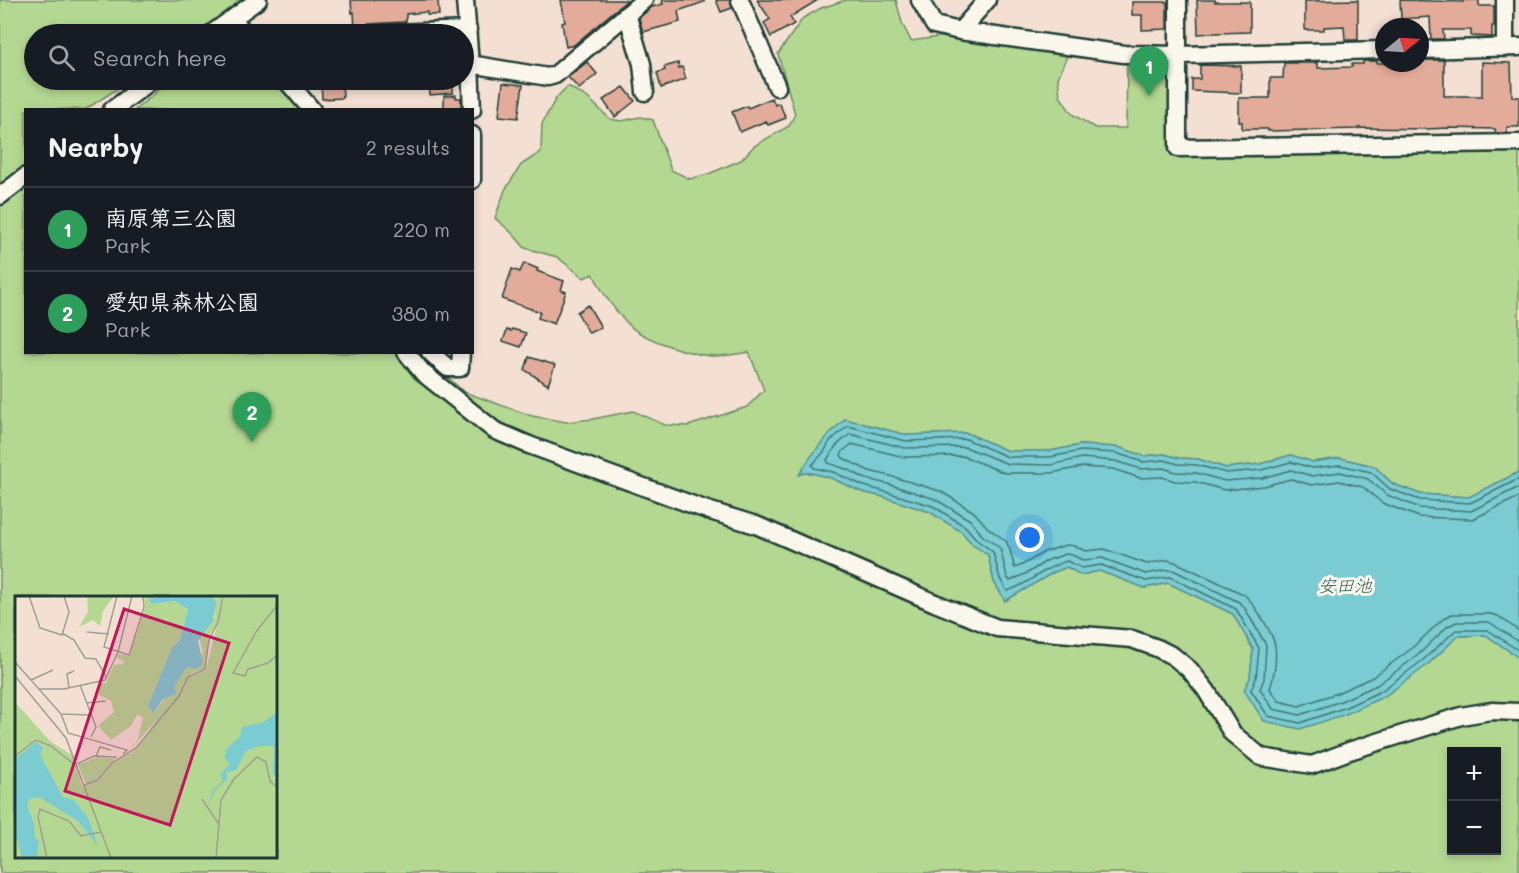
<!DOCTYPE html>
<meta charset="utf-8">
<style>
body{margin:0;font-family:Mali,"Klee One",sans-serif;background:#20242c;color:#f1f3f6}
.controls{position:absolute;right:18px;bottom:18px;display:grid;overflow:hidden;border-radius:0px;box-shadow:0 3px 9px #0003}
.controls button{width:54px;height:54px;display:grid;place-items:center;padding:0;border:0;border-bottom:2px solid #363941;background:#171b24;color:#f1f3f6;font:30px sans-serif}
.compass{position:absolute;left:1375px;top:18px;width:54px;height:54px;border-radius:50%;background:#171b24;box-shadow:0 3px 9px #0003;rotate:72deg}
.you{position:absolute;left:1030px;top:538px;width:21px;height:21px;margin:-15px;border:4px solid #fff;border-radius:50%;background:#1a73e8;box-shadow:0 0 0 9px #1a73e833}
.badge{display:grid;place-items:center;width:39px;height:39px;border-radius:50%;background:#ea580c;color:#fff;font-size:20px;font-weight:700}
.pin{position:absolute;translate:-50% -50px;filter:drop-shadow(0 2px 3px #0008)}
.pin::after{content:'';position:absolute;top:32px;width:21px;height:18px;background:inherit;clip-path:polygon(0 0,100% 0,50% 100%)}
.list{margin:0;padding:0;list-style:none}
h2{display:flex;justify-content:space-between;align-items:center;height:78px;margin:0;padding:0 24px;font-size:26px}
h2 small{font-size:20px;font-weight:400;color:#9ea1a6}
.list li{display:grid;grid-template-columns:39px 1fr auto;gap:18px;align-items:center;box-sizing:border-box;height:84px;padding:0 24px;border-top:2px solid #363941}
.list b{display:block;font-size:22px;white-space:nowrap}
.list p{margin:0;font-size:20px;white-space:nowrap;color:#9ea1a6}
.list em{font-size:20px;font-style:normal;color:#9ea1a6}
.icon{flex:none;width:33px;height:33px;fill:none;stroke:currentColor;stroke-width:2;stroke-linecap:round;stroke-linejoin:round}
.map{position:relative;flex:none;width:1519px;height:873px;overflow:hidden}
.search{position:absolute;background:#171b24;box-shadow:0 3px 9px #0003;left:24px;top:24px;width:450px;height:66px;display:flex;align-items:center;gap:15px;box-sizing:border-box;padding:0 21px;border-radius:33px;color:#9ea1a6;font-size:22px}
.panel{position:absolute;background:#171b24;box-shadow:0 3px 9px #0003;left:24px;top:108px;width:450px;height:246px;border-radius:0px}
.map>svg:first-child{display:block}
</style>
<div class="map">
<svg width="1519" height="873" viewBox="0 0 1519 873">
<rect width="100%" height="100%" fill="#f4e0d3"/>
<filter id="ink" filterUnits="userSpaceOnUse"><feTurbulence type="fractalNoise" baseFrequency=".0167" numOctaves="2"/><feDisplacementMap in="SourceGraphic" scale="12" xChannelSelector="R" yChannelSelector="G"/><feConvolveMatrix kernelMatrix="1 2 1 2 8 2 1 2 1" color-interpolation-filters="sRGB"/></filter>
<g filter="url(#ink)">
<path fill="#b4d892" stroke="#6a8a63" stroke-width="1.5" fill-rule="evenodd" d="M0,0H248L197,34H34V80H131L86,109L26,110V352L399,353L473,423L576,468L797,549L873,578L966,625L994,634L1142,648L1172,665L1194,686L1228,735L1313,771L1347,762L1459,725L1488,718L1519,719V873H0ZM16,597H276V856H16ZM1452,752H1496V850H1452Z
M846,0H896L902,23L911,41L986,30L1025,31L1054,39L1067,56L1058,78L1060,96L1072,114L1095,128H1126L1127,64L1164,61L1171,67L1172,156L1519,150V472L1469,497L1420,494L1393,484L1374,466L1340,458L1313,462L1291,455L1260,464L1226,468L1198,459L1179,458L1165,454L1144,456L1118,447L1080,445L1050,451H1008L967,433L907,435L845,419C827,435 812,453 800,474L804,473H812L831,478L862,492L884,497L930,512L962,532L973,545L988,555L994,582L1005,601L1054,572L1067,567L1081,575L1099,571L1145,588L1168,583L1233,614L1253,649L1250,678L1426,666L1458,636L1486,635L1519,658V707H1471L1313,755L1295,758L1269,752L1255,744L1236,725L1187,658L1014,623L937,598L531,436L492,422L434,376L413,353H421L464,392L532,416L566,422L593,419L633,411L665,425L688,426L747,407L764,390L749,352C738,354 727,356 716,356C694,356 643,340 628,324C614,310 602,292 593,274L584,278L557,257L525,248L513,234L495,218L505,190L521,165L541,152L542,124L556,98L568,86L588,98L610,119L621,121L640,117L653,120L671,170L690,179L711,173L741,160L754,146L789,126L795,114L778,54L803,18L821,8Z
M171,80H281L309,110H135Z"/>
<path fill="#7acbd2" stroke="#569293" stroke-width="1.5" d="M845,419L907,435L967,433L1008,451H1050L1080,445L1118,447L1144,456L1164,454L1179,458L1198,459L1226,468L1260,464L1291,455L1313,462L1340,458L1374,466L1393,484L1420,494L1469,497L1519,472V658L1486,635L1458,636L1426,666L1385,696L1346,714L1300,729L1264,721L1244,690L1250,678L1253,649L1233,614L1168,583L1145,588L1099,571L1081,575L1067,567L1054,572L1005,601L994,582L988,555L973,545L962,532L930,512L884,497L862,492L831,478L812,473H804L799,475C812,453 827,435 845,419Z"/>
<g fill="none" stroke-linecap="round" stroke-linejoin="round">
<path stroke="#437673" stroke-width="1.5" d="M1519,479L1470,503L1420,500L1390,489L1371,472L1340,465L1313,468L1291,462L1261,470L1226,473L1197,465L1178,464L1164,460L1143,462L1116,453L1081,451L1050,457H1008L966,439L906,441L848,426L830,441L824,452L812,465L814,468L833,472L864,486L886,492L933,506L966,527L977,540L993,552L1000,579L1007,591C1029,585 1045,566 1067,561L1082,568L1101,565L1146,581L1170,577L1236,609L1259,648L1256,678L1251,690L1268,716L1300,723L1344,708L1381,691L1422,661L1456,630H1488L1519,651
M1519,487L1471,511L1420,508L1387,495L1368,479L1340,472L1312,476L1291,470L1262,478L1225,481L1196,473L1176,472L1163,468L1141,469L1115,461L1082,458L1051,465L1008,464L965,447L905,448L850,434L836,446L827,460L828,463L849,470L866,479L888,484L935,499L970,520L982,535L1000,548L1007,577L1010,581L1029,572L1048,560L1066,554L1072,555L1083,560L1102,558L1146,574L1166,570H1173L1239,602L1244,607L1266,645L1264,679L1260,689L1273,709L1300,715L1341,701L1377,685L1417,656L1448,626L1457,622H1489L1519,642
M1519,497L1473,519L1419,517L1382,503L1363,487L1339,481L1311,485L1291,479L1264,486L1225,490L1195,482L1175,481L1162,477L1140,478L1113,469L1082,467L1051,473H1005L963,456L904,457L852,444L843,451L841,455L843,458L869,471L890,476L940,491L974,512L988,528L1006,541L1010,550L1014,566L1015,568L1024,564L1044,552L1066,545L1075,546L1085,551L1104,549L1147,564L1167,560L1175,562L1243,594C1252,600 1274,635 1275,646C1277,659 1274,677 1270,689L1279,701L1299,706L1337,693L1373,677L1411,649L1443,619L1452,614H1491L1498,616L1519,631"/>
</g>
<path fill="#e3ab9a" stroke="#1f3d34" stroke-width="1.5" d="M351,0H438L439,15H427V12L406,14V21L404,22L369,24L364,26L360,31H355L354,12L352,13Z
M561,0H626V1L574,45L566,47L562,23L565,22Z
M662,0H704V2L678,11L680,22L643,32L639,18L652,7L663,4Z
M716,0H730L732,8L721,12Z
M757,0H818L790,17L794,24L771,37L764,23L770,19Z
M1197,0H1215V2H1250V32L1214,33L1198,34Z
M1358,0V40H1345L1344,26L1324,27V30H1305V1Z
M1400,0L1463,2V0H1479V6H1494V26H1492V37L1471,36V30H1443L1444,39H1431L1430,17L1401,19Z
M1132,2H1167V29L1142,30V15H1132Z
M1420,60H1444V96H1482V62L1511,63L1512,97H1519V127H1507V133H1496L1495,129L1449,128L1425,129L1358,128V129L1268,131V129H1242V122H1239V98H1270V78H1283L1284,63H1318V68L1352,67V64H1363V61H1377V63H1420Z
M587,62L597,74L579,89L568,77Z
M678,63L679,68L682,67L686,79L661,88L657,73L665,70L664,67Z
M1200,65L1241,66V93L1192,91V79H1200Z
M429,80H453V93L430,95Z
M342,81L343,98L322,99L321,82Z
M503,83L523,85L518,118L499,116Z
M624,87L635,101L615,117L603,100Z
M456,95V98H461V110H444V96Z
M772,98L775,105L779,103L786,118L768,125L766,121L740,132L732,112L747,106L748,108Z
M524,263L538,269L537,271L564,281L561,290L566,292L554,324L538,318L540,312L502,299L512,269L520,272Z
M588,305L601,327L589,333L577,312Z
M512,329L526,333L521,347L503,341L507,330L511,331Z
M529,357L555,365L548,385L525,370Z"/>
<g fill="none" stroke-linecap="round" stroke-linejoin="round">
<defs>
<path id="minor" d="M465,0L470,64L472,110
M740,0L777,87
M920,0L934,25L960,31L1124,54L1179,55L1384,50
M1178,0V148L1519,143
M1505,0V48
M627,14L642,64L645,92
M232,19L246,34
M960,31L987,0
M211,34L258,0
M370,34L468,30
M1420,50L1519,47
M470,64L548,77L555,75L644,0
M286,80L312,110
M112,110L152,80
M472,135V180
M0,196L26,176
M406,352L423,373L494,430L529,445L707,510L756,525L935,603L997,628L1132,639L1157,648L1173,656L1190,670L1206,690L1232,733L1261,757L1312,765L1349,751L1461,716L1491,711L1519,712
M430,352L448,368H460L461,352"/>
</defs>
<use href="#minor" stroke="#1f3d34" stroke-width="21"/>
<use href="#minor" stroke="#fbf7ec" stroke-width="16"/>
</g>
</g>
<g text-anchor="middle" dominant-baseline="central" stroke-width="6" stroke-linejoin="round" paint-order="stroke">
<g font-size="18" font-style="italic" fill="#36605c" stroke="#fbf7ec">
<text x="1345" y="585">安田池</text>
</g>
</g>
<g transform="translate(15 596)">
<rect width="262" height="262" fill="#f4e0d3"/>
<path d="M72,0H99L88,15L85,30L78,24L64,31L73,16ZM129,0H134L136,8L160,5L173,13L165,44L134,110L138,117L152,100L161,98L160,89L166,77L172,71H180L188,56L184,41L200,21L197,0H207L203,26L194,40L190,72L176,78L165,98L115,154L123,143L128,121L122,119L116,130L96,144L83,130L99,116L96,105L84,99L83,87H91L99,69L108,68L109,65L102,62L103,58L114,60L130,11ZM209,0H262V262H0V106L35,145L58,160L67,190L84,185L98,167L119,155L174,81L191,74ZM82,161L101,162L84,183L71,188L63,169Z" fill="#b4d892"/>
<path d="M134,0H197L201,6L198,25L183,45L188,67L182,73L172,71L160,89L161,98L148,103L138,117L133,110L157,52L165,44L173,13L160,5L136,8ZM262,116V184L258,177L259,150H244L231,155L221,174L211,176L212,183L201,193L193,209L198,194L208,184L205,179L215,167L210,163L211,153L225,141L227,131L249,126ZM21,146L28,152L25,159L48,201L59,204L73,222L83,250L63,225L24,201L14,203L12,210L19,227L20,242L24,244L22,262H7L0,235V163Z" fill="#7acbd2"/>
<path fill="none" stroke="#9f9f93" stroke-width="1.5" d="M14,0L25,32L47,39L54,16L49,0M102,0L89,51L114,59L129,11L128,0M263,8L241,36L218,77L230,80L233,73L253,67L263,58M72,36L94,38M47,37L59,44L70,62L81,63L91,81M0,66L46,118L51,131M0,80L51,142L96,262M16,84L38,74M65,89L81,131L76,141M54,92L52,78L59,75M24,93H49L90,84L103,56L117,0M71,107L91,105M46,118L76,119M51,131L53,137L112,154L108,158M0,160L21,144L36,150L59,168M81,160L85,151L96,154M62,168L79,160L102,161M69,189L83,184L97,167L121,152L164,100L173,81L190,73L194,44L203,26L208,0M187,203L205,230M32,262L23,221L25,213L54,225L66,240L86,236M201,262L206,204L219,183L242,161L251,166L255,185L263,192"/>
<path fill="#c2185b" fill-opacity="0.15" stroke="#c2185b" stroke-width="3" d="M109,13L214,47L155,229L50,195Z"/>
<rect width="262" height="262" fill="none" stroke="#1f3d34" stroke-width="3"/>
</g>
</svg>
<div class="controls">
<button>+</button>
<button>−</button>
</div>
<svg class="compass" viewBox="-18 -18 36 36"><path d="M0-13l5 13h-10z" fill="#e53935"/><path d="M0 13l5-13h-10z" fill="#9ea1a6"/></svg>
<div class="you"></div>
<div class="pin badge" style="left:1149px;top:96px;background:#2e9e5b">1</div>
<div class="pin badge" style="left:252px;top:442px;background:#2e9e5b">2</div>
<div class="search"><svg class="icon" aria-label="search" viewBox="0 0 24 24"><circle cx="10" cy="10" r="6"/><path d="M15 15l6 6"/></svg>Search here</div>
<section class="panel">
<h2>Nearby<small>2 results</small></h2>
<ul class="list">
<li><span class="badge" style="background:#2e9e5b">1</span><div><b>南原第三公園</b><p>Park</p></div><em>220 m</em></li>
<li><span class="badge" style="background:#2e9e5b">2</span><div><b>愛知県森林公園</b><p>Park</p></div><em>380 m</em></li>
</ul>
</section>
</div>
